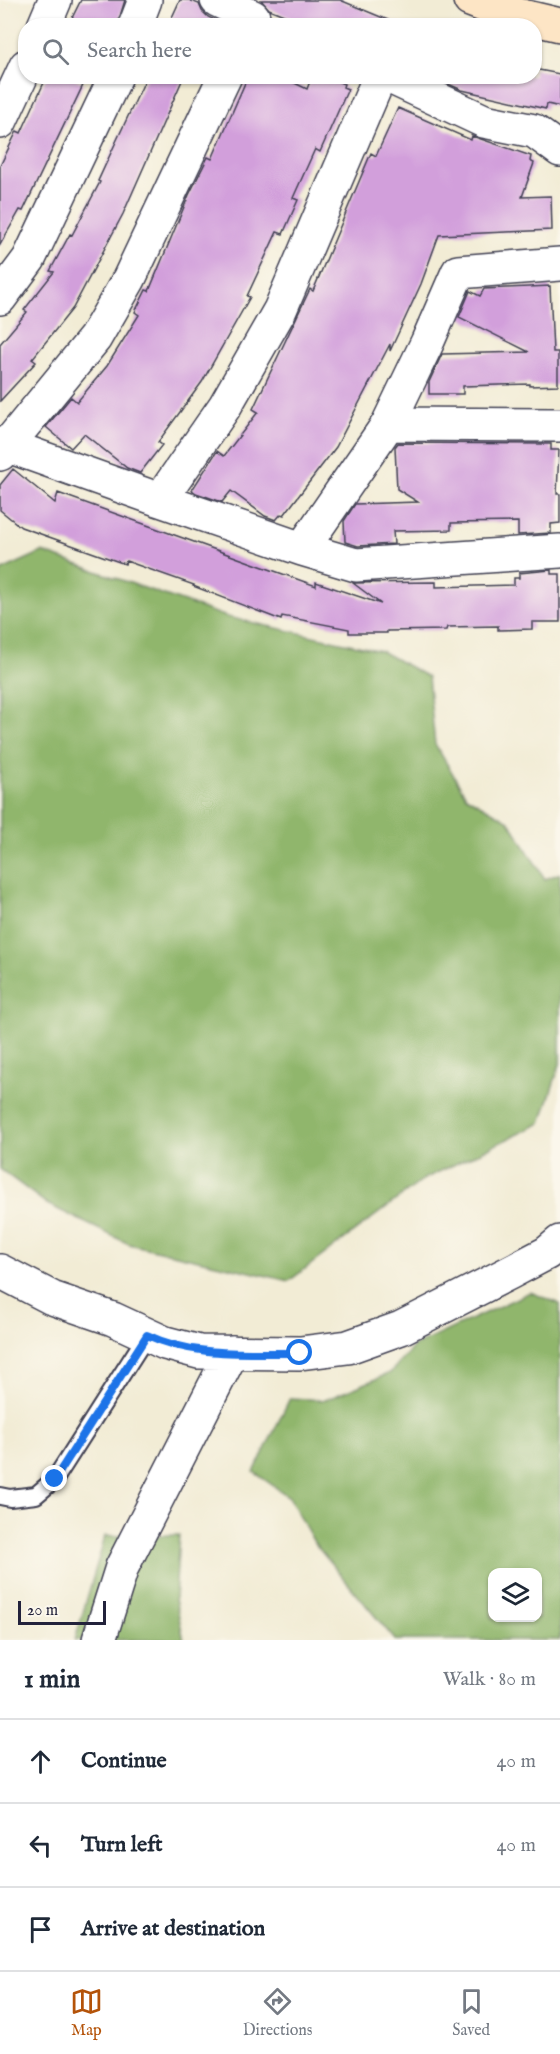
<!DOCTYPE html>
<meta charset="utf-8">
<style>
body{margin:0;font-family:"IM FELL English",serif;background:#f2f2f3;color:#1f2937}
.controls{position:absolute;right:18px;bottom:18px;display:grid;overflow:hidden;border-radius:12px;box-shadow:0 2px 4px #0004}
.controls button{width:54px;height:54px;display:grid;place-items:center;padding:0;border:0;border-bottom:2px solid #e0e1e3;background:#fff;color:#1f2937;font:30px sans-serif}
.scale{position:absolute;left:18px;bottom:15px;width:88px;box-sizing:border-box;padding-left:6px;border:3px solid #22223b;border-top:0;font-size:16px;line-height:21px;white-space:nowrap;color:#22223b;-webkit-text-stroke:4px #fbf7ec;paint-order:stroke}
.stop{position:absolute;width:18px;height:18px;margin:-14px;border:4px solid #1a73e8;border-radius:50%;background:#fff}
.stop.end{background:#1a73e8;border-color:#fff;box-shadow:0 2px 6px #0008}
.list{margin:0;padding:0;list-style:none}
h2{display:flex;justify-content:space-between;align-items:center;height:78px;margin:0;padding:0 24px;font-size:26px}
h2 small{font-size:20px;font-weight:400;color:#747a83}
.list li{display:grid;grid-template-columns:39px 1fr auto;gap:18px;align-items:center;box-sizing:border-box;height:84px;padding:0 24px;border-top:2px solid #e0e1e3}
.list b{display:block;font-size:22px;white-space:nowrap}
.list em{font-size:20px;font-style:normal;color:#747a83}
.icon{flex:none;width:33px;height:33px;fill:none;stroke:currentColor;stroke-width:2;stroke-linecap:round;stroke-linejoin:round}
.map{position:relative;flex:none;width:560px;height:1640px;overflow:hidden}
.search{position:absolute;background:#fff;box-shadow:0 2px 4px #0004;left:18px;right:18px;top:18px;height:66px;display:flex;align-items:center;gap:15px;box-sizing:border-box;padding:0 21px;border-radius:24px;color:#747a83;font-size:22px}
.sheet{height:330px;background:#fff}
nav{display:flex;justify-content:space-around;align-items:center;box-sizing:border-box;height:84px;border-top:2px solid #e0e1e3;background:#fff;font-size:16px;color:#747a83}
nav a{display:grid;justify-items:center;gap:3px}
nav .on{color:#b45309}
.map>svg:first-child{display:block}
</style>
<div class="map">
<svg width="560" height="1640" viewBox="0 0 560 1640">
<rect width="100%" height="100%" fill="#fbf7ec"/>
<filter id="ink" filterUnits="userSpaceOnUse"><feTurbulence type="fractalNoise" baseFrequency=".0167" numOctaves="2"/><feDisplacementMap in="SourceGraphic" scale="12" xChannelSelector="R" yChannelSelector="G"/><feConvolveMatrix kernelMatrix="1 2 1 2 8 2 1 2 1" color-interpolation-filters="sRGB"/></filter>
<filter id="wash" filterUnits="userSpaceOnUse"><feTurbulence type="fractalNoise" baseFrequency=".008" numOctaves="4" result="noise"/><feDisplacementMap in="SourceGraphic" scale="24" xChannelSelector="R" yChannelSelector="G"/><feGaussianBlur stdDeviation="1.35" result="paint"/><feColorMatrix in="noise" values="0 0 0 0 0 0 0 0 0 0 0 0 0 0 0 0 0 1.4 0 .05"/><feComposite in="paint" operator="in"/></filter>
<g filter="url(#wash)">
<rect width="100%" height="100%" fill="#f2ecd5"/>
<path fill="#90b66c" stroke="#596c54" stroke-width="1.5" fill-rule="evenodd" d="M42,552L227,617L381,651L428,677L435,744L466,796L509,821L545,879L560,873V1064L541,1123L424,1179L289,1281L129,1244L47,1204L0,1169V571Z
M530,1292L560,1304V1640H395L315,1544L289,1497L254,1472L290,1398L325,1400L364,1384L390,1373L414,1346ZM538,1572V1618H492V1572Z
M179,1535L175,1599L184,1640H75L105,1536Z"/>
<g id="blocks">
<path fill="#d29fdb" d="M81,0H125L117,26H68Z
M180,0H189L199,4L202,11L208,17L227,26H168Z
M261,0H340L400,25L311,26L269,9Z
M534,69L560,74V107L547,104L546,109L462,90L446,83L447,76H534Z
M47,76H69L84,83L23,211L20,210L0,245V166L17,131L21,133Z
M147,76H184L123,214L73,308L32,359L36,362L0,401V344L27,312L24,310L54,272L50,271L70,234L72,235L100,182L98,181L115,144Z
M248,76H280L307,89L312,76H326L344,84L343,87L348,89L320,152L315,149L293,198L298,200L283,234L277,232L247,296L250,297L202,382L158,442L162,445L140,473L127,468L84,434L71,448L46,427L71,397L77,402L107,366L139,315L135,312L146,290L149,291L189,195L208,157L212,159Z
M398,108L471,140L472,136L531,156L530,161L534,163L522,197L551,196L552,230L439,235L421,284L390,351V344L336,447L284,515L281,514L276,520L265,516L231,491L222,502L196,493L192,490L217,451L224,456L258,412L253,409L310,289L313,291L371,153L376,156Z
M550,286L553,352H558V385L530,386V384L463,386V394H429V382L442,354L529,352L459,317L470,291L480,296L484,289Z
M398,443L551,444V450H559L557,494H560V523L551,524V533L518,535V522L451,523V530L393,531L394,544L358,546L345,542L344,521L355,504L418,502L397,489L395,447Z
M13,469L55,503L58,493L316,586V582L381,604L353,583L436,582V587L514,585V578H519V573L551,570V574H560V622H532V629L498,630V626L447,627L446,630L387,631V633H349V629L282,616L281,620L193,586L194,585L126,561L125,564L21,527L0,510V485Z"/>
</g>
</g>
<g filter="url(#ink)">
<use href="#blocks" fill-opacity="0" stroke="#414052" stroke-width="1.5"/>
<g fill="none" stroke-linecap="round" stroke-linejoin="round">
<defs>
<path id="lane" d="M0,1496L10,1498L36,1495L55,1479L147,1335"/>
<path id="street" d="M217,0L253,17
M44,26L55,0
M135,26L145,0
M388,76L484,121L534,131L560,150
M0,122L26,66
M0,298L29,259L116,76
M388,424L427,343L458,272L560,264
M560,425L388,424L302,549L356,565L560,551
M0,443L160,500L225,406L280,310L380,76
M0,454L95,338L129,279L225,76
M160,500L302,549
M0,1271L52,1298L113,1319L165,1343L199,1352L300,1353L348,1347L401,1328L509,1273L547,1253L560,1242
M99,1640L122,1567L232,1352"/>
<path id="secondary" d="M470,0L493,9L560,25"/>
</defs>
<use href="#lane" stroke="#414052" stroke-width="20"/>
<use href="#street" stroke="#414052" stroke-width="36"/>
<use href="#secondary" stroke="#414052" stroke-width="36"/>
<use href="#lane" stroke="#fff" stroke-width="16"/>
<use href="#street" stroke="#fff" stroke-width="33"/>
<use href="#secondary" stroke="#fde5c5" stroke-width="33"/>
</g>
</g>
<g fill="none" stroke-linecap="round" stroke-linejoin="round" filter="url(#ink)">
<path stroke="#1a73e8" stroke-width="8" d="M55,1479L147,1335C196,1358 247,1352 300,1353"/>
</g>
</svg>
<div class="controls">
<button><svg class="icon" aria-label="layers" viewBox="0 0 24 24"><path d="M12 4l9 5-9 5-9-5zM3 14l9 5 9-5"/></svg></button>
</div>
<div class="scale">20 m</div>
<div class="stop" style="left:300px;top:1353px"></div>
<div class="stop end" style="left:55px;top:1479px"></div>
<div class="search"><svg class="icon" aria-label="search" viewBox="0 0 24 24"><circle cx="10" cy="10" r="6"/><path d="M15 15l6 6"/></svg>Search here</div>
</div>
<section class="sheet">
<h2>1 min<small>Walk · 80 m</small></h2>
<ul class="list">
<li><svg class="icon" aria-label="ahead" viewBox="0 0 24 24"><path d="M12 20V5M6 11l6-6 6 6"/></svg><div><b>Continue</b></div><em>40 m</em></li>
<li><svg class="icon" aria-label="left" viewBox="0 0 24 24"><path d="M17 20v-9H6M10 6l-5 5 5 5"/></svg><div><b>Turn left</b></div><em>40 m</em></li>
<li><svg class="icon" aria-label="arrive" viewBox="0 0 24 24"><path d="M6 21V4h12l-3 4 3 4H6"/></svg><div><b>Arrive at destination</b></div></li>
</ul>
</section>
<nav>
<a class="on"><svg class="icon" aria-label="map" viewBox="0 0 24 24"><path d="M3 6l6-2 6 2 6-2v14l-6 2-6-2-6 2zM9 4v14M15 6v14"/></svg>Map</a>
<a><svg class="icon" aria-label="directions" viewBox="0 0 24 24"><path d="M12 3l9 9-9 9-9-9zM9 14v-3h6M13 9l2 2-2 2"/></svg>Directions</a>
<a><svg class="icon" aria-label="saved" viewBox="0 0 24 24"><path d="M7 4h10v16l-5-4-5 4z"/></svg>Saved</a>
</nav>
